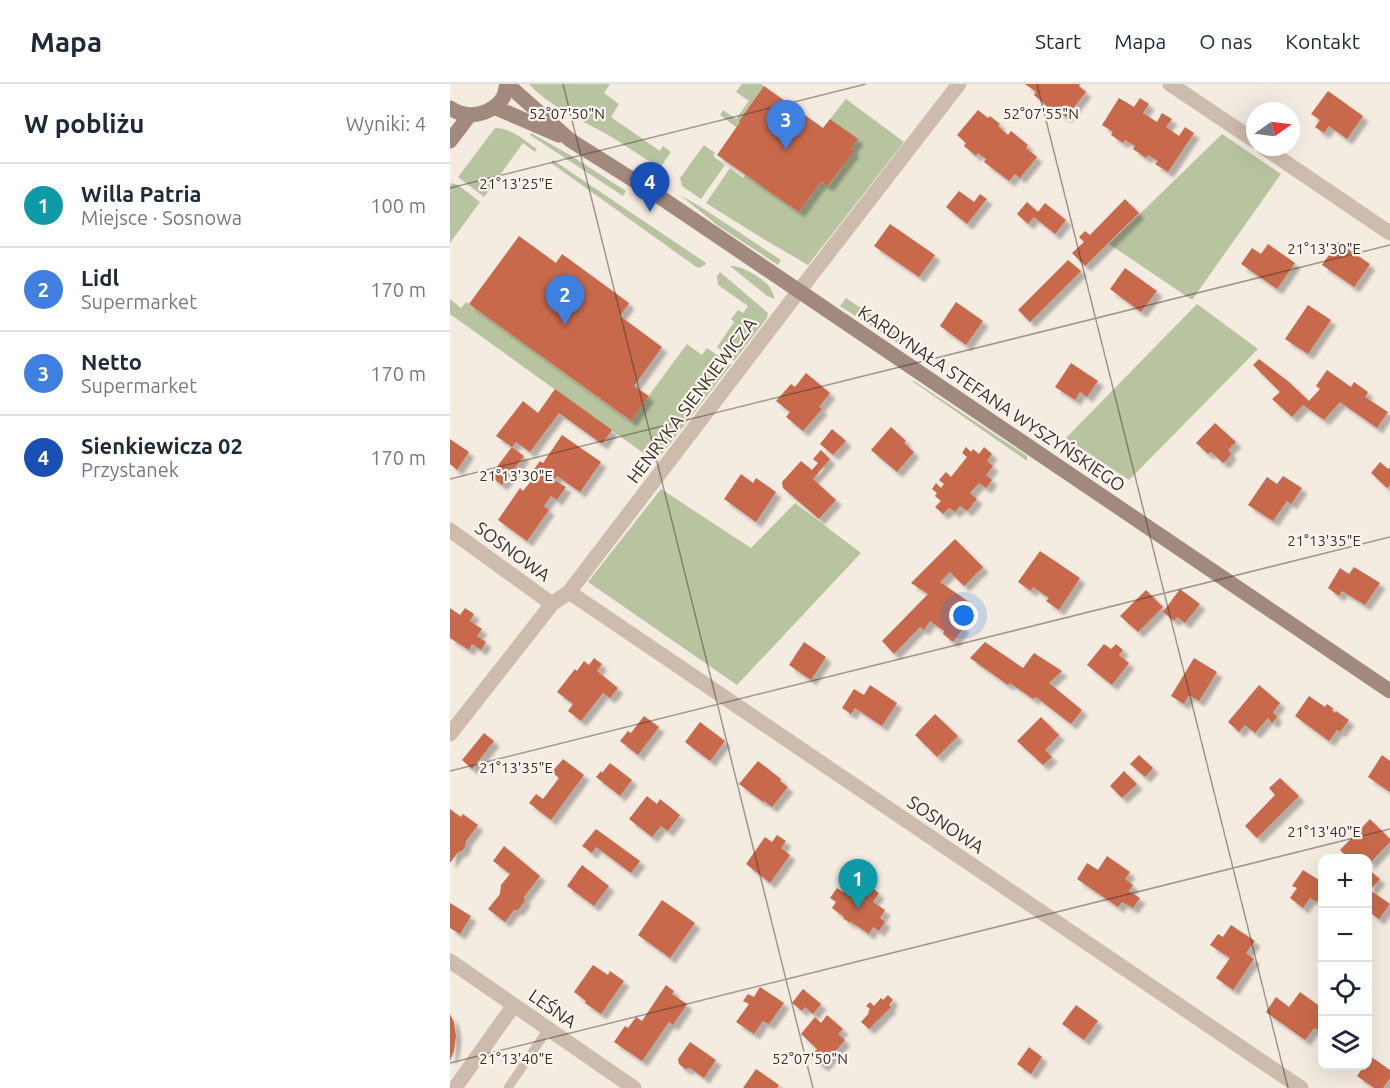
<!DOCTYPE html>
<html lang="pl">
<meta charset="utf-8">
<style>
body{margin:0;font-family:Ubuntu,sans-serif;background:#f6f6f7;color:#1f2937}
.controls{position:absolute;right:18px;bottom:18px;display:grid;overflow:hidden;border-radius:12px;box-shadow:0 6px 24px #0002}
.controls button{width:54px;height:54px;display:grid;place-items:center;padding:0;border:0;border-bottom:2px solid #e0e1e3;background:#fff;color:#1f2937;font:30px sans-serif}
.compass{position:absolute;left:796px;top:18px;width:54px;height:54px;border-radius:50%;background:#fff;box-shadow:0 6px 24px #0002;rotate:76deg}
.you{position:absolute;left:514px;top:532px;width:21px;height:21px;margin:-15px;border:4px solid #fff;border-radius:50%;background:#1a73e8;box-shadow:0 0 0 9px #1a73e833}
.badge{display:grid;place-items:center;width:39px;height:39px;border-radius:50%;background:#d93025;color:#fff;font-size:20px;font-weight:700}
.pin{position:absolute;translate:-50% -50px;filter:drop-shadow(0 2px 3px #0008)}
.pin::after{content:'';position:absolute;top:32px;width:21px;height:18px;background:inherit;clip-path:polygon(0 0,100% 0,50% 100%)}
.list{margin:0;padding:0;list-style:none}
h2{display:flex;justify-content:space-between;align-items:center;height:78px;margin:0;padding:0 24px;font-size:26px}
h2 small{font-size:20px;font-weight:400;color:#747a83}
.list li{display:grid;grid-template-columns:39px 1fr auto;gap:18px;align-items:center;box-sizing:border-box;height:84px;padding:0 24px;border-top:2px solid #e0e1e3}
.list b{display:block;font-size:22px;white-space:nowrap}
.list p{margin:0;font-size:20px;white-space:nowrap;color:#747a83}
.list em{font-size:20px;font-style:normal;color:#747a83}
.icon{flex:none;width:33px;height:33px;fill:none;stroke:currentColor;stroke-width:2;stroke-linecap:round;stroke-linejoin:round}
.map{position:relative;flex:none;width:940px;height:1004px;overflow:hidden}
header{display:flex;align-items:center;gap:36px;box-sizing:border-box;height:84px;padding:0 30px;background:#fff;border-bottom:2px solid #e0e1e3}
header strong{font-size:28px}
nav{display:flex;gap:33px;margin-inline-start:auto;font-size:21px}
main{display:flex}
aside{flex:1;background:#fff}
.map>svg:first-child{display:block}
</style>
<header>
<strong>Mapa</strong>
<nav><a>Start</a><a>Mapa</a><a>O nas</a><a>Kontakt</a></nav>
</header>
<main>
<aside>
<h2>W pobliżu<small>Wyniki: 4</small></h2>
<ul class="list">
<li><span class="badge" style="background:#0f9aa8">1</span><div><b>Willa Patria</b><p>Miejsce · Sosnowa</p></div><em>100 m</em></li>
<li><span class="badge" style="background:#3f7fe0">2</span><div><b>Lidl</b><p>Supermarket</p></div><em>170 m</em></li>
<li><span class="badge" style="background:#3f7fe0">3</span><div><b>Netto</b><p>Supermarket</p></div><em>170 m</em></li>
<li><span class="badge" style="background:#1a4fb4">4</span><div><b>Sienkiewicza 02</b><p>Przystanek</p></div><em>170 m</em></li>
</ul>
</aside>
<div class="map">
<svg width="940" height="1004" viewBox="0 0 940 1004">
<defs>
<filter id="shadow"><feDropShadow dx="5.5" dy="5.5" stdDeviation="1.5" flood-color="#0004"/></filter>
</defs>
<rect width="100%" height="100%" fill="#f4ebe1"/>
<path fill="#b8c4a0" d="M79,0H160L154,9L169,20L161,33L210,67L213,62L221,68L212,81L208,83C189,71 170,57 149,46C125,33 98,21 79,0Z
M292,0H311L314,2L289,37L290,38L287,44L270,31L273,26L286,35L299,17L286,8Z
M396,15L454,58L358,181L307,151L256,119L280,84L293,94L296,91L305,98L306,97L349,128L371,98L379,102L403,67L380,35Z
M45,44C62,44 74,56 87,65L85,68L73,59L34,113L8,93Z
M81,49L120,71L176,107L173,112L80,51Z
M772,50L831,90L742,216L659,160Z
M254,61L265,69L263,72L275,81L251,115L232,102L230,94Z
M103,76L256,179L255,181L249,184L245,182L101,79Z
M2,99L8,101L30,118L0,159V102Z
M230,111L251,123L331,176L328,181L267,141Z
M280,182C291,181 311,193 319,202C322,206 323,210 325,215L317,212Z
M270,188L318,229L317,234L284,277L267,263L284,238L281,235L288,226L293,229L298,222L268,201L267,192Z
M396,214L453,252L448,259L390,222Z
M0,215L11,224L16,218L180,337L237,260L252,271L257,264L281,281L206,378L0,230Z
M747,220L808,265L679,396L616,354Z
M462,297H464L577,372V377Z
M211,405L301,464L345,419L411,469L287,601L138,498Z"/>
<path fill="#c8694b" filter="url(#shadow)" d="M575,0H630L629,2L636,8L616,33L602,23L600,25L584,11L586,8Z
M314,2L373,44L380,35L408,55L401,65L404,67L378,102L371,98L349,128L267,71L290,38L289,37Z
M878,7L913,32L897,55L879,42L874,49L865,43L870,36L861,30Z
M669,14L684,23L690,14L699,20L693,29L707,38L712,29L722,35L716,43L729,52L735,43L744,49L718,88L705,80L708,77L698,71L696,74L683,65L685,62L675,56L673,59L661,51L663,48L652,41Z
M528,26L538,34L540,32L550,40L548,42L558,51L561,47L578,61L576,64L587,73L570,94L565,90L559,97L534,78L536,75L528,69L526,72L514,62L516,59L507,51Z
M509,107L524,118L530,110L537,115L517,140L496,123Z
M675,115L689,129L635,182L622,169L634,158L629,153L635,147L640,151Z
M577,118L588,128L595,119L616,136L605,150L584,133L578,140L567,130Z
M440,140L485,171L469,193L424,162Z
M69,152L106,179L112,170L179,219L170,232L212,263L184,302L199,312L181,337L19,220Z
M888,158L920,180L904,203L872,181Z
M818,160L845,179L827,205L791,180L802,164L811,170Z
M618,176L631,187L580,238L568,226Z
M675,184L707,207L691,228L660,205Z
M506,218L533,237L516,261L490,242Z
M858,221L881,236L858,270L835,255Z
M809,275L839,298L859,317L870,305L866,302L877,286L901,303L904,298L918,308L915,313L938,328L927,344L890,318L874,336L853,321L842,333L822,315L830,308L803,281Z
M621,279L648,297L637,313L630,308L625,316L605,303Z
M356,289L380,309L369,323L372,325L353,347L336,333L340,328L326,317L341,300L345,303Z
M105,305L162,346L152,360L109,329L80,368L66,358L62,363L46,352L73,317L88,329Z
M765,339L786,358L778,366L781,369L778,375L773,379L761,368L758,370L746,359Z
M441,343L456,357L454,359L464,368L447,388L421,366Z
M382,345L396,357L383,371L370,360Z
M112,351L151,378L130,408L107,392L104,396L116,403L107,416L101,412L94,422L99,426L77,457L48,436L70,404L73,407L81,397L77,395L90,377L93,379Z
M0,355L19,368L7,386L0,380Z
M62,363L74,372L52,401L40,392Z
M516,363L521,368L523,365L529,370L534,363L542,370L537,377L543,382L536,391L542,396L536,404L529,399L520,409L527,415L517,427L510,422L505,428L499,424L493,430L485,423L491,417L485,412L487,409L482,405L486,399L491,404L494,400L489,396L496,388L501,393L517,373L512,369Z
M371,366L380,375L363,395L386,416L369,435L333,404L332,398L351,377L362,386L368,379L363,375Z
M930,378L938,385L940,383V401L937,404L921,389Z
M291,390L303,399L306,394L326,408L306,438L274,415Z
M833,392L852,404L841,420L837,417L823,437L798,421L817,393L827,400Z
M505,455L533,483L514,502L500,488L490,498L519,518L505,537L514,543L503,558L493,550L494,547L480,537L474,546L470,543L444,570L432,557L478,510L461,499Z
M590,467L630,494L609,526L596,517L599,514L583,503L581,507L568,498Z
M904,483L930,499L915,521L892,507L889,512L878,504L890,484L899,490Z
M730,505L750,520L735,539L727,533L724,537L713,528Z
M696,506L713,523L688,548L670,532Z
M0,524L10,531L15,524L24,530L20,537L32,545L27,552L36,558L31,566L22,560L19,566L0,554Z
M354,558L376,573L361,596L339,581Z
M535,558L573,584L584,569L612,587L599,599L632,626L621,640L586,613L583,615L560,599L558,601L520,574Z
M654,560L661,565L666,560L673,566L669,571L679,579L662,601L637,581Z
M144,574L152,580L147,587L168,604L160,614L153,609L131,637L118,627L123,620L107,608L125,585L127,587L134,577L139,581Z
M744,574L767,588L749,617L739,611L734,620L721,612Z
M420,601L447,619L432,642L405,624L401,630L392,624L404,605L414,611Z
M809,601L830,619L823,628L827,633L822,639L818,634L805,649L795,641L789,648L778,638Z
M859,612L875,623L877,620L884,625L882,626L885,629L886,627L899,636L890,648L887,646L879,657L845,632Z
M485,630L508,652L487,673L465,651Z
M194,632L209,643L188,671L170,657L178,647L181,649Z
M591,633L609,651L595,666L602,673L593,681L567,657Z
M250,638L275,657L260,677L235,658Z
M34,649L44,657L22,685L12,676Z
M689,671L703,684L695,693L680,680Z
M932,671L940,677V708L918,693Z
M113,675L134,691L101,736L79,719L86,710L93,715L109,694L102,688Z
M308,677L331,695L330,697L338,703L322,723L314,717L313,718L289,700Z
M160,679L182,696L170,712L146,693L151,687L152,689Z
M674,687L687,700L672,714L660,702Z
M830,694L849,712L807,754L795,742L825,711L819,704Z
M197,712L207,720L210,715L230,731L218,747L211,742L202,753L179,735Z
M0,725L11,733L13,730L28,741L16,757L15,763L12,767L8,768L0,779Z
M920,735L940,755V758L918,781V774H898L890,766Z
M146,745L190,777L181,789L146,763L142,769L132,762Z
M327,751L336,757L331,764L340,771L320,799L296,780L315,753L322,758Z
M54,762L90,792L74,813L75,817L68,826H64L55,838L38,825L50,810L51,801L60,790L43,777Z
M657,772L680,788L675,795L683,801L679,807L690,814L683,824L672,818L668,823L627,795L637,779L648,786Z
M132,781L159,802L144,822L117,802Z
M918,785L930,795L920,806L940,820L929,835L918,827Z
M853,786L872,798V811L867,818L860,814L853,824L840,814L847,804L842,802Z
M416,800L429,809L423,818L435,826L430,834L435,838L429,847L423,843L419,850L401,838L400,839L393,834L394,833L382,824L386,818L380,814L387,804L393,808L398,801L409,809Z
M212,816L245,839L220,874L188,851Z
M0,819L21,832L10,850L0,844Z
M781,841L805,857L796,869L804,875L783,906L766,894L780,874L760,861L768,850L773,853Z
M143,881L158,891L160,887L174,897L151,930L135,919L136,917L124,908Z
M216,901L224,907L222,910L237,920L223,941L219,938L192,977L164,958L175,942L178,944L186,933L192,937Z
M310,903L334,919L319,940L313,937L304,950L286,938L299,920L293,917L298,910L304,913Z
M353,905L371,920L363,930L355,923L352,927L342,919Z
M850,908L872,924V931L868,938L872,941L868,946L864,944L855,956L816,928L826,913L839,923Z
M438,911L443,916L439,921L441,923L419,945L411,938L419,929L418,928L420,925L416,922L420,918L424,922L431,914L433,916Z
M626,921L648,937L634,956L612,940Z
M0,930L4,938L6,952L4,967L0,977Z
M377,931L393,945L388,950L395,956L373,982L361,972L367,965L351,950L365,933L371,939Z
M240,958L266,976L254,994L240,984L235,985L229,980L228,975Z
M579,963L592,973L581,990L567,980Z
M920,972L940,986V994L933,1004H924L907,992L914,982L918,981V976Z
M306,985L329,1001L327,1004H293Z"/>
<g fill="none" stroke-linecap="round" stroke-linejoin="round">
<path stroke="#cdbbac" stroke-width="9" d="M58,1004L98,945"/>
<path stroke="#cdbbac" stroke-width="15" d="M720,0L805,57
M813,63L940,149
M0,446L102,520
M119,508L851,1004
M0,650L102,520L119,508L349,207L509,0
M0,877L184,1004
M5,1004L64,921"/>
<path stroke="#a18a7d" stroke-width="15" d="M57,0L120,56L204,109L349,207L940,607
M44,23L109,51
M0,24C17,36 41,31 53,14C55,10 56,4 57,0
M0,57L19,32"/>
</g>
<path fill="none" stroke="#3b302b" stroke-width="1.5" stroke-opacity="0.45" d="M113,0L363,1004M587,0L838,1004M0,104L416,0M0,395L940,161M0,687L940,453M0,979L940,745"/>
<g text-anchor="middle" dominant-baseline="central" stroke-width="4.5" stroke-linejoin="round" paint-order="stroke">
<g font-size="18" fill="#3b302b" stroke="#fbf5ee">
<text transform="translate(542 314) rotate(34)">KARDYNAŁA STEFANA WYSZYŃSKIEGO</text>
<text transform="translate(241 316) rotate(-53)">HENRYKA SIENKIEWICZA</text>
<text transform="translate(63 467) rotate(36)">SOSNOWA</text>
<text transform="translate(496 740) rotate(34)">SOSNOWA</text>
<text transform="translate(103 924) rotate(35)">LEŚNA</text>
</g>
</g>
<g font-size="15" text-anchor="middle" fill="#3b302b" stroke="#fbf5ee" stroke-width="4.5" stroke-linejoin="round" paint-order="stroke">
<text x="117" y="35">52°07'50"N</text>
<text x="591" y="35">52°07'55"N</text>
<text x="66" y="105">21°13'25"E</text>
<text x="874" y="170">21°13'30"E</text>
<text x="66" y="397">21°13'30"E</text>
<text x="874" y="462">21°13'35"E</text>
<text x="66" y="689">21°13'35"E</text>
<text x="874" y="753">21°13'40"E</text>
<text x="360" y="980">52°07'50"N</text>
<text x="66" y="980">21°13'40"E</text>
</g>
</svg>
<div class="controls">
<button>+</button>
<button>−</button>
<button><svg class="icon" aria-label="locate" viewBox="0 0 24 24"><circle cx="12" cy="12" r="6"/><path d="M12 2v4M12 18v4M2 12h4M18 12h4"/></svg></button>
<button><svg class="icon" aria-label="layers" viewBox="0 0 24 24"><path d="M12 4l9 5-9 5-9-5zM3 14l9 5 9-5"/></svg></button>
</div>
<svg class="compass" viewBox="-18 -18 36 36"><path d="M0-13l5 13h-10z" fill="#e53935"/><path d="M0 13l5-13h-10z" fill="#747a83"/></svg>
<div class="you"></div>
<div class="pin badge" style="left:408px;top:825px;background:#0f9aa8">1</div>
<div class="pin badge" style="left:115px;top:241px;background:#3f7fe0">2</div>
<div class="pin badge" style="left:336px;top:66px;background:#3f7fe0">3</div>
<div class="pin badge" style="left:200px;top:128px;background:#1a4fb4">4</div>
</div>
</main>
